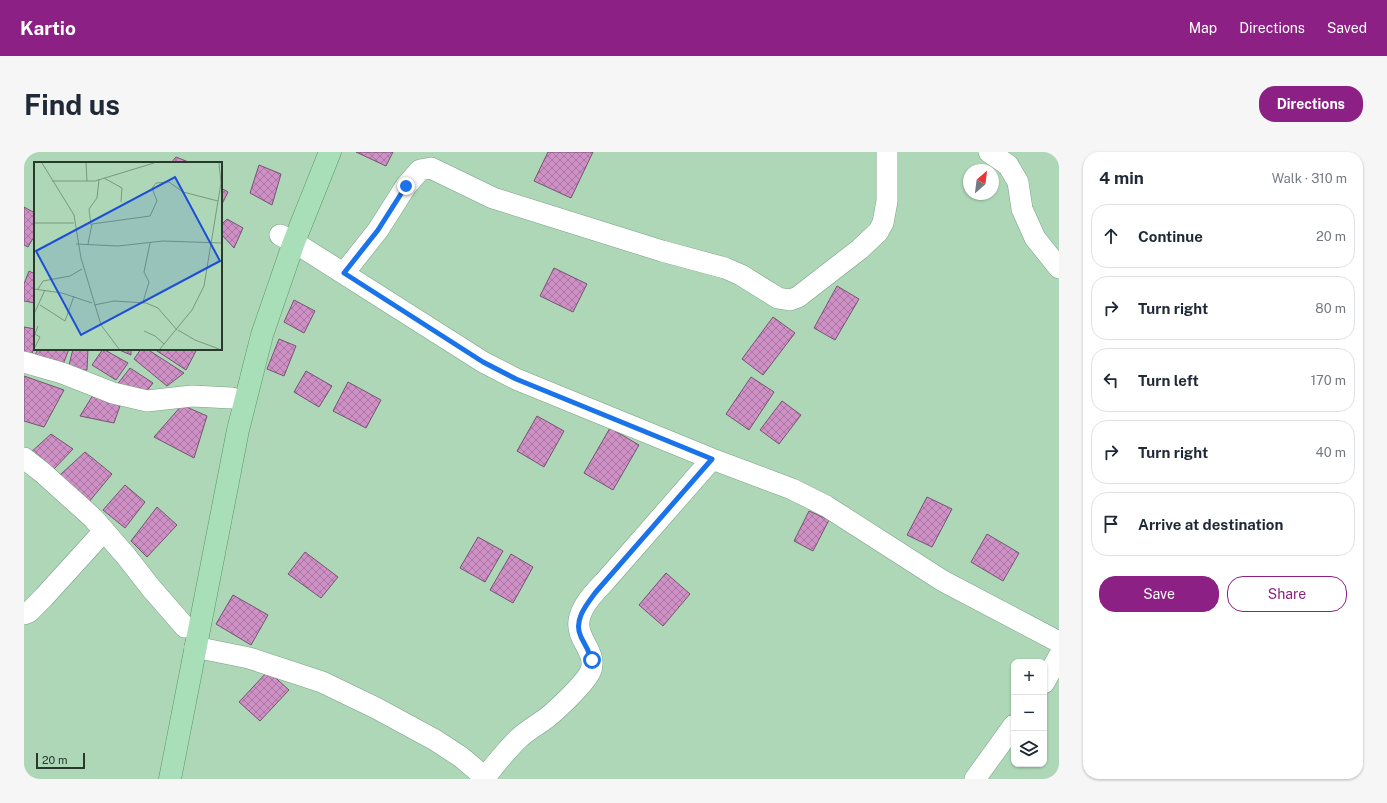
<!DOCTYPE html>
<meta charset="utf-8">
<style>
body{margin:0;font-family:"Public Sans",sans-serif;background:#f6f6f7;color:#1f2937}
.controls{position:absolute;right:12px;bottom:12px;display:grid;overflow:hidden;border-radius:8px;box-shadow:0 1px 3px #0004}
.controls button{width:36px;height:36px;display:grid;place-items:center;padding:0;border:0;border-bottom:1px solid #e0e1e3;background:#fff;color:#1f2937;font:20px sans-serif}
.compass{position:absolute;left:939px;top:12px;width:36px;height:36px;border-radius:50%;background:#fff;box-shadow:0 1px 3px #0004;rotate:28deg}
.scale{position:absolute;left:12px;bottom:10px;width:49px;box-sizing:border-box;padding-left:4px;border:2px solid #293a2d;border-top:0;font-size:11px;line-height:14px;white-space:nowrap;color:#293a2d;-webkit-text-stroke:3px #add7b7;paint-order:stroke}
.stop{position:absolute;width:12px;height:12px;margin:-9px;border:3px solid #1a73e8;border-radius:50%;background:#fff}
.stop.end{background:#1a73e8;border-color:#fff;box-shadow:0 1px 4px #0008}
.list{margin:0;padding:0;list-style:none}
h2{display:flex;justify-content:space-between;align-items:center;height:52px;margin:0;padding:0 16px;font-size:17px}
h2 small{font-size:13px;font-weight:400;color:#747a83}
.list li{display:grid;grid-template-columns:26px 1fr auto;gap:12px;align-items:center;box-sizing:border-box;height:64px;margin:0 8px 8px;padding:0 8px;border:1px solid #e0e1e3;border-radius:16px}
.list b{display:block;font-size:15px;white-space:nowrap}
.list em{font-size:13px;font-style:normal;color:#747a83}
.actions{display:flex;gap:8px;padding:12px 16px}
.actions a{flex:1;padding:9px 0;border:1px solid #8d2084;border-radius:16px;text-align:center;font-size:14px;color:#8d2084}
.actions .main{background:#8d2084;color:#fff}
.icon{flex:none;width:22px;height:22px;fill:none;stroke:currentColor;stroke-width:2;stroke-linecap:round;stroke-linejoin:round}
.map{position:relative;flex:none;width:1035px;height:627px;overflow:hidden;border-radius:16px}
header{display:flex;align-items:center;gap:24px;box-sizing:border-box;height:56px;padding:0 20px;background:#8d2084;color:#fff}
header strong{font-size:19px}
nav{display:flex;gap:22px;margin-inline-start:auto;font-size:14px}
.intro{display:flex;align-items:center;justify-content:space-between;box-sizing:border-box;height:96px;padding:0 24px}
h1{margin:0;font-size:28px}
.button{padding:10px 18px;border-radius:16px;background:#8d2084;color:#fff;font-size:14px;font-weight:700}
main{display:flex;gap:24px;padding:0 24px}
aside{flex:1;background:#fff;border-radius:16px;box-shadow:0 1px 3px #0004}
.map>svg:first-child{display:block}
</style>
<header>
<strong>Kartio</strong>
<nav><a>Map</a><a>Directions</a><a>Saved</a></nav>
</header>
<div class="intro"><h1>Find us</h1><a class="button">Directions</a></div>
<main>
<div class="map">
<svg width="1035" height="627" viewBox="0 0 1035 627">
<defs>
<pattern id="building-cross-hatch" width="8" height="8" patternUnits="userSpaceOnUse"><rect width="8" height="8" fill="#cf90c6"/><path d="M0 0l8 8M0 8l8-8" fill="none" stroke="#a877a1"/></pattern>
</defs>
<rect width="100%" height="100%" fill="#add7b7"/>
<path fill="url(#building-cross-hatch)" stroke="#765371" d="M332,0H369L362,14Z
M524,0H569L547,46L510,29Z
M152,5L167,11H147Z
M235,13L257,22L248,53L226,41Z
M197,36L204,40L197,54Z
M0,55L11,61V83L4,95L0,93Z
M203,67L219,76L210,96L197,82V73Z
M530,116L563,132L549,160L516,144Z
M5,119L11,122V151L0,149V132Z
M813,134L835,147L811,188L790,176Z
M270,148L291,159L280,181L260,170Z
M749,165L771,181L739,223L718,207Z
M0,175L11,177V191L8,202L0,200Z
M255,187L272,194L260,224L243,217Z
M14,197H45L38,215L11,203Z
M49,197H64L63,218L44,217Z
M79,197L104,211L92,228L68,213Z
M93,197H107V203Z
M117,197H123L160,221L143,234L110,207Z
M134,197H173L162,218L133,199Z
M106,216L129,231L118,245L92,234Z
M282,219L308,234L295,255L270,240Z
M0,224L40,238L20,275L0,269Z
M727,225L750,240L725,278L702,262Z
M324,230L357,248L342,276L309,259Z
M69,243L97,251L90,271L56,264Z
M758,249L777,263L755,292L736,278Z
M158,253L183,264L170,306L130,285Z
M513,264L540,279L520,315L493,299Z
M586,276L615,293L589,338L560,321Z
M27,282L49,297L29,318L5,302Z
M61,300L88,322L64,351L36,323Z
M101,333L121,350L101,376L79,358Z
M903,345L928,357L908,395L883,383Z
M133,355L153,373L123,405L107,389Z
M785,359L805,368L789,399L770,389Z
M963,382L995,401L979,429L947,410Z
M454,385L479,399L461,430L436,416Z
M281,400L314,425L297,446L264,422Z
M487,402L509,415L489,451L466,438Z
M642,421L666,442L639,474L615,453Z
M209,443L244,463L227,493L192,472Z
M244,519L265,538L236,569L215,550Z"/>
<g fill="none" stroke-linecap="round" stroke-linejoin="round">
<defs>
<path id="minor" d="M965,0L984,13L994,30L998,57L1011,86L1035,116
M256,83L270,90L459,210L492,227L688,307L768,337L802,354L919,429L1035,490
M320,121L354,78L382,34L396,18L407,16L469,46L638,99L701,116L717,123L754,146L766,148L774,145L836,97L854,80L859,71L863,49V0
M0,210L38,221L89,241L123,249L168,244L208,246
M0,306L19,321L69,366L102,404L127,436L161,475
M0,462L5,460L20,445L80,379
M171,495L225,506L298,530L352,556L411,588L437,605L463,627
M1020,531L1035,504
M461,625C471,613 481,600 493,588C500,581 508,576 517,570C528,563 563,530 567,518C573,500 552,487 555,469C557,453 573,438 583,427L688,307
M951,627L990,573"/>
<path id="major" d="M146,627L214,278L238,183L270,90L306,0"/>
</defs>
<use href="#minor" stroke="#78a182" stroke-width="22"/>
<use href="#major" stroke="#569769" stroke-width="23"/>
<use href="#minor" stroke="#fff" stroke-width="21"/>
<use href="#major" stroke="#a9dfb8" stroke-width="22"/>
</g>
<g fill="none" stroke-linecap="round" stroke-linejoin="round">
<path stroke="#1a73e8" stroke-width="5" d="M382,34L354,78L320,121L459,210L492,227L688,307L571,441C562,453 549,469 557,485C561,492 565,500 568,508"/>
</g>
<g transform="translate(10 10)">
<rect width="188" height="188" fill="#add7b7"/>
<path fill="none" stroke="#789880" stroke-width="1" d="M8,1L40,53L47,96L67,163L85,187M52,1L53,19M70,16L88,26L87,40M18,19H61L120,1M0,61H40M57,63L55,47L63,36L65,17M42,82L84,84L129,79L188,81M54,82L58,62L116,54L123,39L118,26L122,21L135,20L149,30L184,39M0,127L28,131L58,141M4,127L9,119L36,114L48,107M109,140L115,120L110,110L116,81M6,143L31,159L40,134M60,143L80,139L112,141L124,146L143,168M0,152L11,128M144,168L161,178L185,187M110,169L121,174L130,182M0,187L6,175L1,172L4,164M126,187L158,148L170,124L187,21L185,1"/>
<path fill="#1d4ed8" fill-opacity="0.15" stroke="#1d4ed8" stroke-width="2" d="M141,15L186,99L47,173L2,89Z"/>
<rect width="188" height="188" fill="none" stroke="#293a2d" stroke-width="2"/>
</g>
</svg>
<div class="controls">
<button>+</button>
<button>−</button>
<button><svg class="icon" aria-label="layers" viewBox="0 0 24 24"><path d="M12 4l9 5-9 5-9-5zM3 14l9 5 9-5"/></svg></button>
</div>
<svg class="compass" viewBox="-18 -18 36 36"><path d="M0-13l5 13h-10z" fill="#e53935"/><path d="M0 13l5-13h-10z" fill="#747a83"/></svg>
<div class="scale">20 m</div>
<div class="stop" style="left:568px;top:508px"></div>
<div class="stop end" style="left:382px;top:34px"></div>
</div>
<aside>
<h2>4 min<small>Walk · 310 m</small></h2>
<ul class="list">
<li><svg class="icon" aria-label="ahead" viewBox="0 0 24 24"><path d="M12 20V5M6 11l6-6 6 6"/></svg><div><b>Continue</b></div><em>20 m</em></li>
<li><svg class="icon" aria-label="right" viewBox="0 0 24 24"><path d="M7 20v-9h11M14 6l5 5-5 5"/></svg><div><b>Turn right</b></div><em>80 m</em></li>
<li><svg class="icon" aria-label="left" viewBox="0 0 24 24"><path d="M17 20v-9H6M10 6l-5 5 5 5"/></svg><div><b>Turn left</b></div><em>170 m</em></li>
<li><svg class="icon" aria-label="right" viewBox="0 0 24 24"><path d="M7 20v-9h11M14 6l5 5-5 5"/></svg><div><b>Turn right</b></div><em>40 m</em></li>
<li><svg class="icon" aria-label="arrive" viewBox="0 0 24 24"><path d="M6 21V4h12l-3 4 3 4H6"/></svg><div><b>Arrive at destination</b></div></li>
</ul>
<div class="actions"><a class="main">Save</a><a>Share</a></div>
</aside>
</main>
